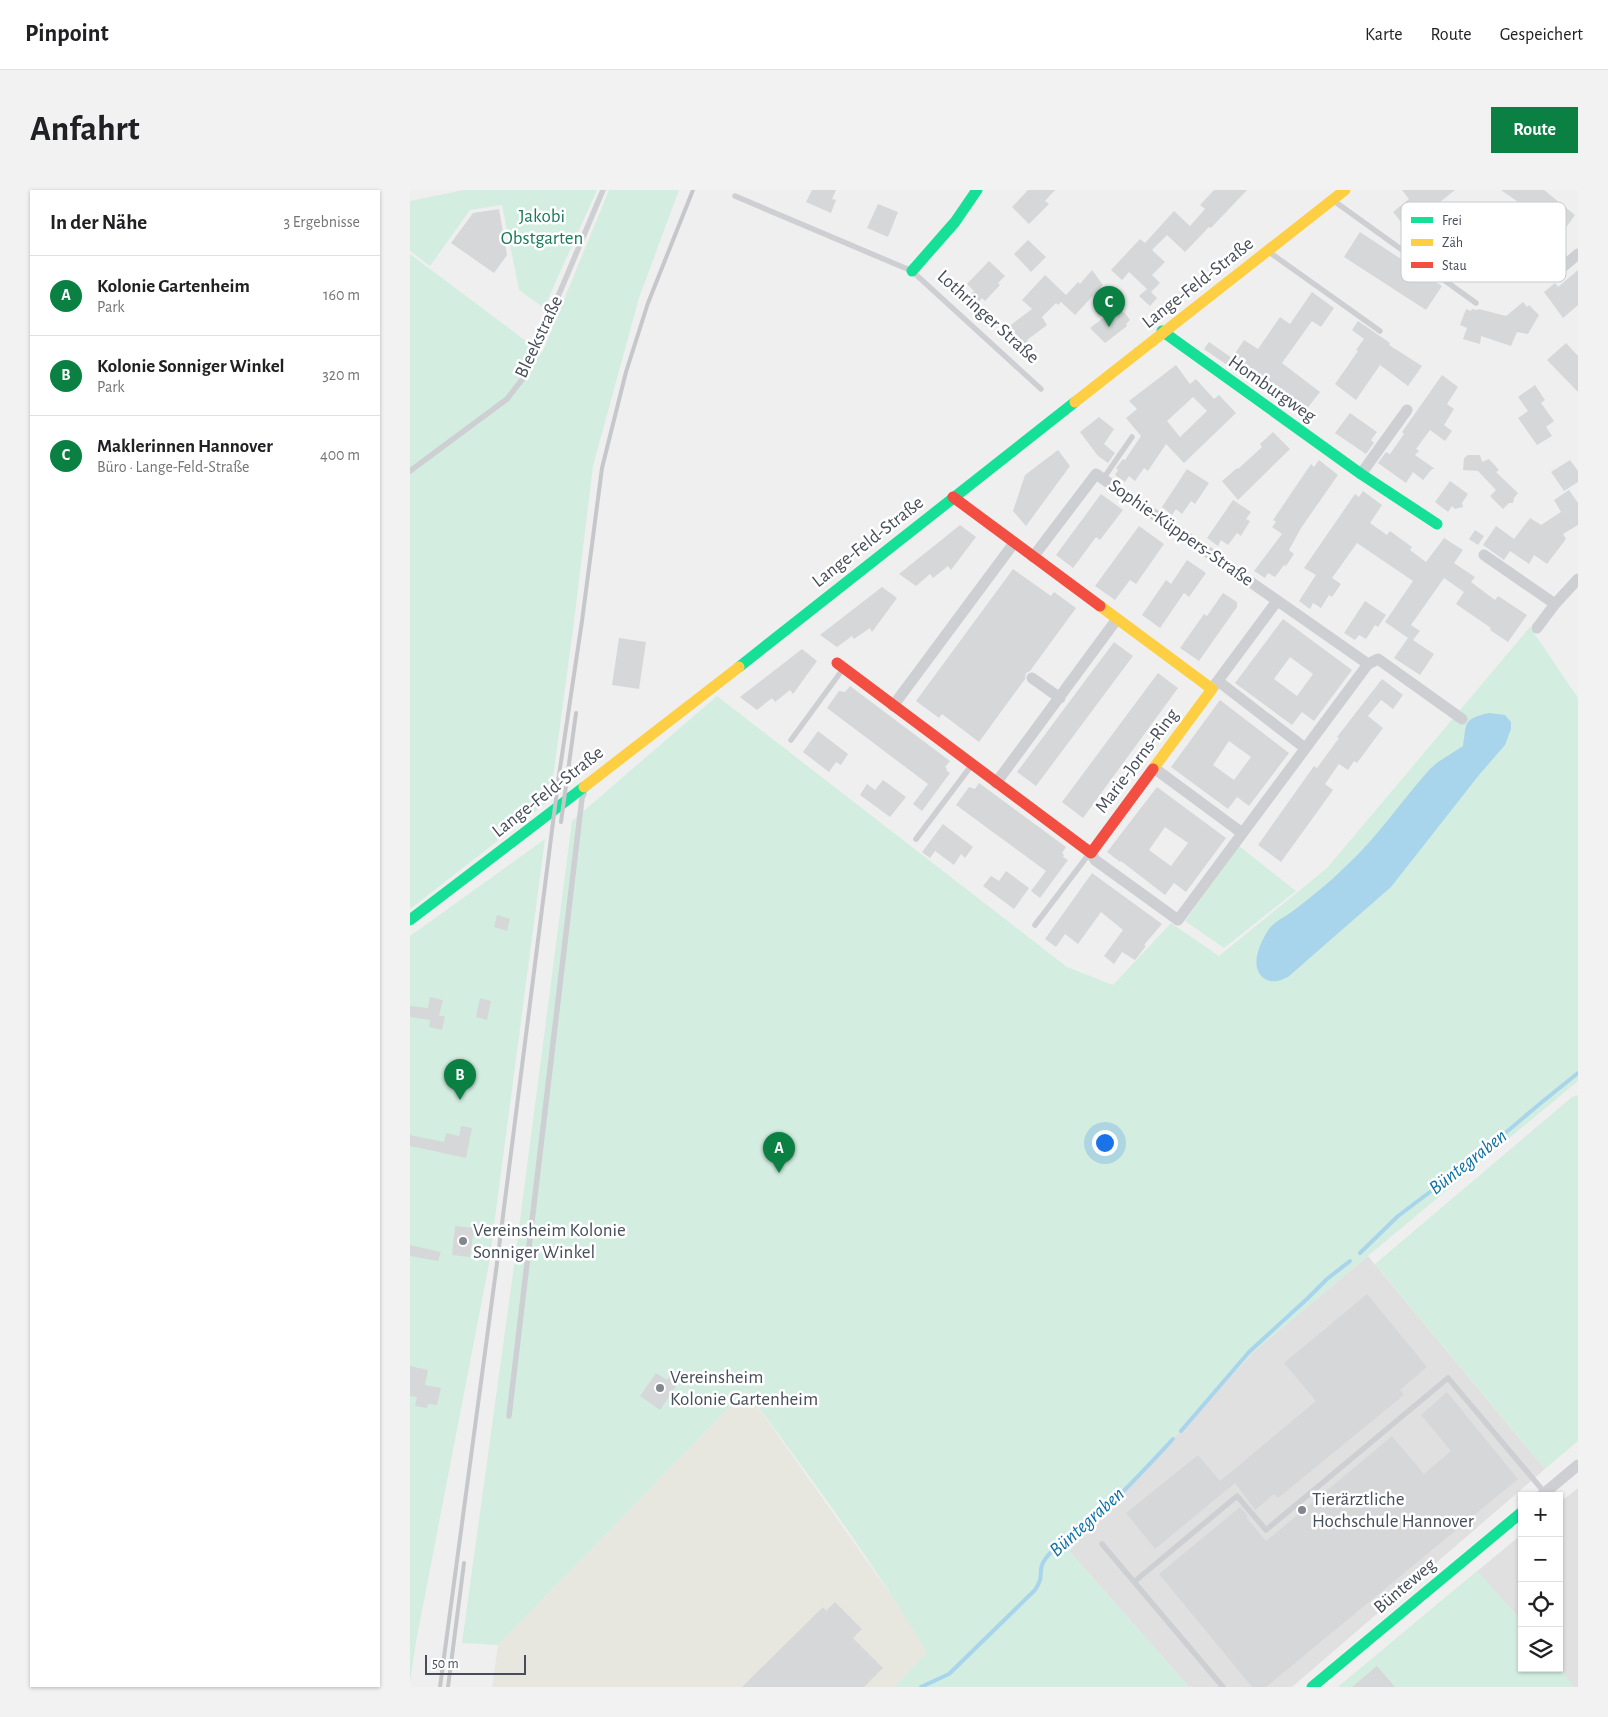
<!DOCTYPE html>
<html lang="de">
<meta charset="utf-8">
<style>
body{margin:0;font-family:"Alegreya Sans",sans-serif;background:#f2f2f2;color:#202124}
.controls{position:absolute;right:15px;bottom:15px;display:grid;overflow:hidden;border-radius:0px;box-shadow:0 1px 4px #0004}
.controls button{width:45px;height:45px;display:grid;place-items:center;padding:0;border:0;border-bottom:1px solid #e0e0e0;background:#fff;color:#202124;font:25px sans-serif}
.scale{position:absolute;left:15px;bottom:12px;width:101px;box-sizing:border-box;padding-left:5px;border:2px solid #464e5b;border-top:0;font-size:14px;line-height:18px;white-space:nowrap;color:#464e5b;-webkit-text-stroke:4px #fff;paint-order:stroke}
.you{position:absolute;left:694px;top:952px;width:18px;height:18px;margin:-12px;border:4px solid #fff;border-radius:50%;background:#1a73e8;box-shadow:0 0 0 8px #1a73e833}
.badge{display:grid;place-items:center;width:32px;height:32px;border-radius:50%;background:#0b8043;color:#fff;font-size:16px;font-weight:700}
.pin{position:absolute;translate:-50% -41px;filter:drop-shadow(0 1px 2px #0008)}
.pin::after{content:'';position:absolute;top:26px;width:18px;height:15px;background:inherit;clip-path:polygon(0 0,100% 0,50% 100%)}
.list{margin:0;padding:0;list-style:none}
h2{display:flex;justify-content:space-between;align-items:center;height:65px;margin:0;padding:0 20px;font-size:21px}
h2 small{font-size:16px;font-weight:400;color:#757577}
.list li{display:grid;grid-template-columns:32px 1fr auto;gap:15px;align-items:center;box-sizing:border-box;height:80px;padding:0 20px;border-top:1px solid #e0e0e0}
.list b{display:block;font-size:19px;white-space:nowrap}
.list p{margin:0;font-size:16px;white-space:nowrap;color:#757577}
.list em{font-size:16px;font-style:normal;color:#757577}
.icon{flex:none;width:28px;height:28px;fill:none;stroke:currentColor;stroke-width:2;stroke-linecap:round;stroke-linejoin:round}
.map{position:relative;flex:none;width:1168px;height:1497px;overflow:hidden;border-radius:0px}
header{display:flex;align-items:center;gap:30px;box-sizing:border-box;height:70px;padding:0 25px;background:#fff;border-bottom:1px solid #e0e0e0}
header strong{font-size:24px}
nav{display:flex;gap:28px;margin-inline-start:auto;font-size:18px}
.intro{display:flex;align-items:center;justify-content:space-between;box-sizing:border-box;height:120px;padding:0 30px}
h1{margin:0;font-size:35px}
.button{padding:12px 22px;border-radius:0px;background:#0b8043;color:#fff;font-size:18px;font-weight:700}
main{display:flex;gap:30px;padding:0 30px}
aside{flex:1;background:#fff;border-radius:0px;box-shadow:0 1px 4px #0004}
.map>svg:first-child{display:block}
</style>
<header>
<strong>Pinpoint</strong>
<nav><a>Karte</a><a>Route</a><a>Gespeichert</a></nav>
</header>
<div class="intro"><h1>Anfahrt</h1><a class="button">Route</a></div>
<main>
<aside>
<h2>In der Nähe<small>3 Ergebnisse</small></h2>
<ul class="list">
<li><span class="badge">A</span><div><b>Kolonie Gartenheim</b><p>Park</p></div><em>160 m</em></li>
<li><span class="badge">B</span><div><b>Kolonie Sonniger Winkel</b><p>Park</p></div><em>320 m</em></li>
<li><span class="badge">C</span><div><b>Maklerinnen Hannover</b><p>Büro · Lange-Feld-Straße</p></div><em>400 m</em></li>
</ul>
</aside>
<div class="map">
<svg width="1168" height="1497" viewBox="0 0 1168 1497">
<rect width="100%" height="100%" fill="#efefef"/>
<path fill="#e8e7df" d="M336,1200L491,1419L518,1463L484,1497H82L88,1455Z"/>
<path fill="#e1e0e1" d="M958,1066L1135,1279L882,1497H779L659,1361L844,1161Z
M1168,1298V1497H928L1112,1344V1478H1149V1313Z"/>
<path fill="#d3eee1" d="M54,0H187L134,118L109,100L92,15L60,20L20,76L0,61V11Z
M199,0H269L229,108L183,276L164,432L140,610L0,719V64L132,163Z
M1120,437L1168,508V891L844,1161L659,1361L779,1497H484L517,1463C463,1371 399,1286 336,1200L88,1455L52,1453L104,1076L162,631L307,506L657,777L703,795L761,733L809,766L917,678Z
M135,649L79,1074L6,1452L0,1491V746Z
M829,656L886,701L814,758L775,731Z
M1168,905V1251L1135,1279L965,1074L1162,907Z
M1067,1381L1112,1431V1478H1149V1477L1165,1497H928Z"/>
<path fill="#a8d4ec" d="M1079,523L1095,525L1101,532V539L1095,555L1069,585L981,697L878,787C872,790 864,793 857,790C837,780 850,752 859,739C864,732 875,727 883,721C901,707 919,693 935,677C967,648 991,611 1020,579L1028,572L1053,556C1057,533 1052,529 1079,523Z"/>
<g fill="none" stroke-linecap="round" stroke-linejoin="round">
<path stroke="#a8d4ec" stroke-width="4" d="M950,1063L988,1026L1068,966L1132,912L1168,883
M771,1241L839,1162L898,1108L917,1089L940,1071
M511,1497L539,1484L625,1400C627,1397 629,1393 630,1390C632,1383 629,1378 634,1371C642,1357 661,1350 673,1340C705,1312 734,1280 763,1249"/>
</g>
<path fill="#d6d7d9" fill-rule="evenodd" d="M402,0H426L422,9L426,10L421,23L396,12Z
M618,0H645L635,11L639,14L619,34L602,17Z
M804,0H837L801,38L799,37L775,62L757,45L742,60L755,72L742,85L750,93L741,102L747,108L740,116L729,106L737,99L719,82L712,90L701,80L730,49L735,53L764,21L780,36L795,19L790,15Z
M992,0H1045L1009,29L1007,27L995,37L983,22L999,9Z
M1091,0H1134L1165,25L1152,43Z
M468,14L488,22L478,47L457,38Z
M89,19L97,65L84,83L41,53L63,23Z
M950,42L1032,96L1016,120L934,67Z
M618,50L636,67L621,82L604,64Z
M579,71L595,86L588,93L590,95L575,111L572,108L561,120L553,112L564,101L557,94Z
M682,80L693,95L665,125L651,112L648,115L646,113L632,127L637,135L617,150L618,152L604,162L590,143L622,119L612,110L635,85L656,105L668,92L670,94Z
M1168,80V115L1153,128L1134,102L1145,93L1148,97Z
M902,102L924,118L911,137L902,131L872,173L910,202L893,224L821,170L817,175L794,159L799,152L822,168L834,150L848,159L870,127L880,134Z
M1113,112L1117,117L1119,115L1129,125L1118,144L1107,142L1101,156L1071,146L1070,154L1053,149L1057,138L1050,135L1056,119L1061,121L1062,119L1067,120L1069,119L1096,126Z
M706,118L715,123L720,130L716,134L717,136L695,153L680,138Z
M948,131L980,153L979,155L1012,176L998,196L970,175L946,210L925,194L948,161L946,160L954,149L942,140Z
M1156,153L1168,166V202L1137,170Z
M766,175L780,194L786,189L804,209L809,205L826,223L774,273L756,254L738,281L734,278L725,291L719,286L715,292L705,285L708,280L706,278L713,269L715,270L731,246L716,228L727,219L719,211ZM783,207L797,221L770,247L757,231Z
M1032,185L1048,197L1037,214L1044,219L1034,235L1042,241L1035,251L1020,240L1006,259L1009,261L1005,265L1025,279H1022L1013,290L1003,282L996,293L968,273L976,262L980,264L994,244L992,242Z
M1125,195L1135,210L1131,213L1144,231L1136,237L1142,246L1127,255L1108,228L1118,221L1108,207Z
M940,223L967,242L961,250L964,253L956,264L925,243Z
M689,227L704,239L694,254L705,263L698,273L688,266L670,242Z
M863,242L880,259L828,310L812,291L827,278L828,279L852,257L850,254Z
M648,260L660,276L616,336L603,321L615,285Z
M1058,265H1070L1072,272L1079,269L1089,280L1086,282L1108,303L1104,308L1103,313H1099L1093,319L1080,306L1086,300L1068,281L1053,280L1054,268Z
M909,270L928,285L891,338L879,360L884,364L876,376L874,375L865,387L858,383L855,388L844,381L872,344L862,337L866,332L863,330L901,274L904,277Z
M1160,270L1168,281V292L1154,301L1141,282Z
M777,279L799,293L785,314L781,311L772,324L766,319L762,325L752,317Z
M1040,291L1058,304L1052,313L1053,317L1045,319L1042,316L1038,322L1025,312Z
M1159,300L1168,313V335L1153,344L1156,349L1137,374L1124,365L1119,374L1100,361L1094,370L1073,355L1086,336L1104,349L1120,328L1131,335L1151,322L1144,310Z
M953,301L972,315L960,333L977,345L980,341L1002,357L1000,360L1016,372L1034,348L1053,360L1044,373L1065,387L1061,392L1085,410L1088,406L1117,425L1098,452L1080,440L1081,438L1046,414L1054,402L1034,388L1001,435L1010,441L1003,450L1024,464L1010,485L984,468L998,448L975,432L1003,391L947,353L922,388L931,394L922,407L919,405L911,418L903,413L900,419L889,411L906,385L894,378L945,304L949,307Z
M691,304L713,320L690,350L686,347L663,378L646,365Z
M823,310L841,322L836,329L840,331L831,346L827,343L818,355L811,350L808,356L797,348Z
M550,335L566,347L541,380L538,376L523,388L520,384L506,396L489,384Z
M729,336L754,354L726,394L720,390L705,410L685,396Z
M1065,340L1074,346L1068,355L1059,349Z
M777,370L796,383L779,407L774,403L750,438L732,425L756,390L761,394Z
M603,379L641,406L644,402L666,418L620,481L616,483L615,489L569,552L532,524L529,528L506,511Z
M472,397L487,408L462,442L460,438L444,449L442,446L427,457L410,445Z
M813,403L827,412V417L789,471L770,458L794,424L797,426Z
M955,411L976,425L968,437L965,435L956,449L949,445L945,450L934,443Z
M873,429L942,480L904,531L892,522L882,535L825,493ZM880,467L903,484L887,506L864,489Z
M209,448L236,452L229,499L202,495Z
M704,452L723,466L626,596L607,582Z
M392,459L407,471L383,504L380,500L365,512L362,508L347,520L330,507Z
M748,483L768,498L673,628L652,612Z
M972,489L993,505L983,519L971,510L958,526L973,538L947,573L944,571L938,580L929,574L915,594L923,600L871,672L848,655L904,576L907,578L929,548L927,547Z
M440,496L540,571L535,577L537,578L536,580L540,583L512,621L503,614L518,594L417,518L429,501L435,502Z
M810,510L879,563L839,616L827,607L818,619L761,577ZM819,551L841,567L824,590L803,575Z
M408,541L438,564L431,575L426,572L419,582L393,562Z
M473,590L496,607L480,627L450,605L457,594L465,600Z
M569,593L656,657L652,663L654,665L653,667L658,670L630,708L621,701L636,681L546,615L559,597L565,599Z
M747,597L816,648L776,702L764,693L755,705L711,671L710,672L697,662ZM755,637L778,653L761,676L739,660Z
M533,634L563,657L555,668L551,664L544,675L525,661L520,668L512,662Z
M596,681L619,698L604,719L573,696L581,686L589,691Z
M682,683L752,734L734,755L736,756L725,770L712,762L704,774L694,766L713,740L691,722L668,754L655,744L646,757L635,749Z
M87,725L100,729L97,741L84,737Z
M20,807L33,810L29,826H35L32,840L19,837L20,830L0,827V816L18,818Z
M70,808L81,811L77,830L66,827Z
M51,936L62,938L56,968L0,956V945L34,952L36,943L49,946Z
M45,1036L64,1038L60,1067L42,1065Z
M0,1055L31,1062L28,1071L0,1066Z
M957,1104L1017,1177L990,1200L994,1205L868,1308L864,1304L845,1320L825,1293L745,1359L716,1323L788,1265L810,1291L906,1211L874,1173Z
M0,1176L18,1180L15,1195L31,1198L27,1215L18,1214L17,1218L5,1216L7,1207L0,1206Z
M262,1182L271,1189L250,1220L230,1206L246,1183L257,1190Z
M1037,1202L1108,1289L856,1497H842L749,1384L830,1317L838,1326L836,1327L856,1351L982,1246L1014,1284L1041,1261L1011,1225Z
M425,1412L452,1439L443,1448L473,1478L454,1497H332L413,1417L416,1421Z
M967,1476L985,1497H942Z"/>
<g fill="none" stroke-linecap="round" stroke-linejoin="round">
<path stroke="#cdcfd2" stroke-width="5.5" d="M325,6L502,81L631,199
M924,11L1066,113
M859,62L970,141
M0,281L97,209L114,187L193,0
M693,289L722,247
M381,550L433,479
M506,649L561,576
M625,735L679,664
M99,1226L172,608L174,604
M692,1354L813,1497
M724,1392L827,1306L856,1340L1038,1188L1135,1303"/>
<path stroke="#cdcfd2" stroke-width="11" d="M1142,86L1168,64
M951,284L997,220
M1074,365L1145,414L1168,389
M623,367L686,284L958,474L968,469L1052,529
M1127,438L1145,414
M622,488L650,508
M808,491L895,558
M804,496L867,411
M483,516L604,353
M744,578L832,643
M586,593L707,429
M681,663L685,670L768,730L958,474
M1131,1306L1168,1275"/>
<path stroke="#16e098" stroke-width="11" d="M502,81L545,32L567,0
M752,141L951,284L1027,334
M329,477L665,212
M0,730L174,597
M902,1497L1112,1322"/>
<path stroke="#ffcf43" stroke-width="11" d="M665,212L935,0
M690,416L802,499L743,579
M174,597L329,477"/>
<path stroke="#f24e42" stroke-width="11" d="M543,307L690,416
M427,473L681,663L743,579"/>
<path stroke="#c6c7ca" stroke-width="4" d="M151,632L166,523
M30,1497L87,1073L149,585L172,431L192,278L216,182L238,113L283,0
M38,1497L54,1373"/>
</g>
<g fill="#81868f" stroke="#fff" stroke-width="2">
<circle cx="53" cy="1051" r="5"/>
<circle cx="250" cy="1198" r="5"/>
<circle cx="892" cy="1320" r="5"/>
</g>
<g text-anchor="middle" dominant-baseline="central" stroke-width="5" stroke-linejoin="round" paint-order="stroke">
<g font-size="19" fill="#197a57" stroke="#fff">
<text x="132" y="26">Jakobi<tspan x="132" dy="22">Obstgarten</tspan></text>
</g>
<g font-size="19" fill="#464e5b" stroke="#fff">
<text transform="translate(788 93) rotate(-38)">Lange-Feld-Straße</text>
<text transform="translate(578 127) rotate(42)">Lothringer Straße</text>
<text transform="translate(129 147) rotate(-65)">Bleekstraße</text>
<text transform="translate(862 199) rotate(35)">Homburgweg</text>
<text transform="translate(771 343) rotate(35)">Sophie-Küppers-Straße</text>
<text transform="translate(458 352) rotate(-38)">Lange-Feld-Straße</text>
<text transform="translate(727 571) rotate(-53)">Marie-Jorns-Ring</text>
<text transform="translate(138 602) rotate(-38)">Lange-Feld-Straße</text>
<text transform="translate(995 1396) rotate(-40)">Bünteweg</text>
</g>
<g font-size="19" fill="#464e5b" stroke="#fff" text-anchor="start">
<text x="63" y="1040">Vereinsheim Kolonie<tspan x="63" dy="22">Sonniger Winkel</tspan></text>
<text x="260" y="1187">Vereinsheim<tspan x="260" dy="22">Kolonie Gartenheim</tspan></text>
<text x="902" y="1309">Tierärztliche<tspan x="902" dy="22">Hochschule Hannover</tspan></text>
</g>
<g font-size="20" font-style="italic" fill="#0f71a5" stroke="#fff">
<text transform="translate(1058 972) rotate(-38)">Büntegraben</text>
<text transform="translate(677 1332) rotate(-42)">Büntegraben</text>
</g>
</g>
<rect x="991" y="12" width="165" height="80" rx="8" fill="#fff" stroke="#c8cace" stroke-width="1"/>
<rect x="1001" y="27" width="22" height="6" fill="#16e098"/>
<rect x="1001" y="49" width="22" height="7" fill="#ffcf43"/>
<rect x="1001" y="72" width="22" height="6" fill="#f24e42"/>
<g font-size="14" fill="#464e5b">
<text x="1032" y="35">Frei</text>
<text x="1032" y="57">Zäh</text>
<text x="1032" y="80">Stau</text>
</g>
</svg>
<div class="controls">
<button>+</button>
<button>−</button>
<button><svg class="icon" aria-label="locate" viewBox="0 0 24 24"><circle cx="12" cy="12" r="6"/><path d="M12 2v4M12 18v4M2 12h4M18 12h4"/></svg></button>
<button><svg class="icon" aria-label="layers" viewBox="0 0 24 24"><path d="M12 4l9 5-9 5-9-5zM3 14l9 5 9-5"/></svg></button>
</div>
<div class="scale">50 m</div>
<div class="you"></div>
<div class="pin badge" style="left:369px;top:983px">A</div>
<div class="pin badge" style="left:50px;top:910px">B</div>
<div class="pin badge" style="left:699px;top:137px">C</div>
</div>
</main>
